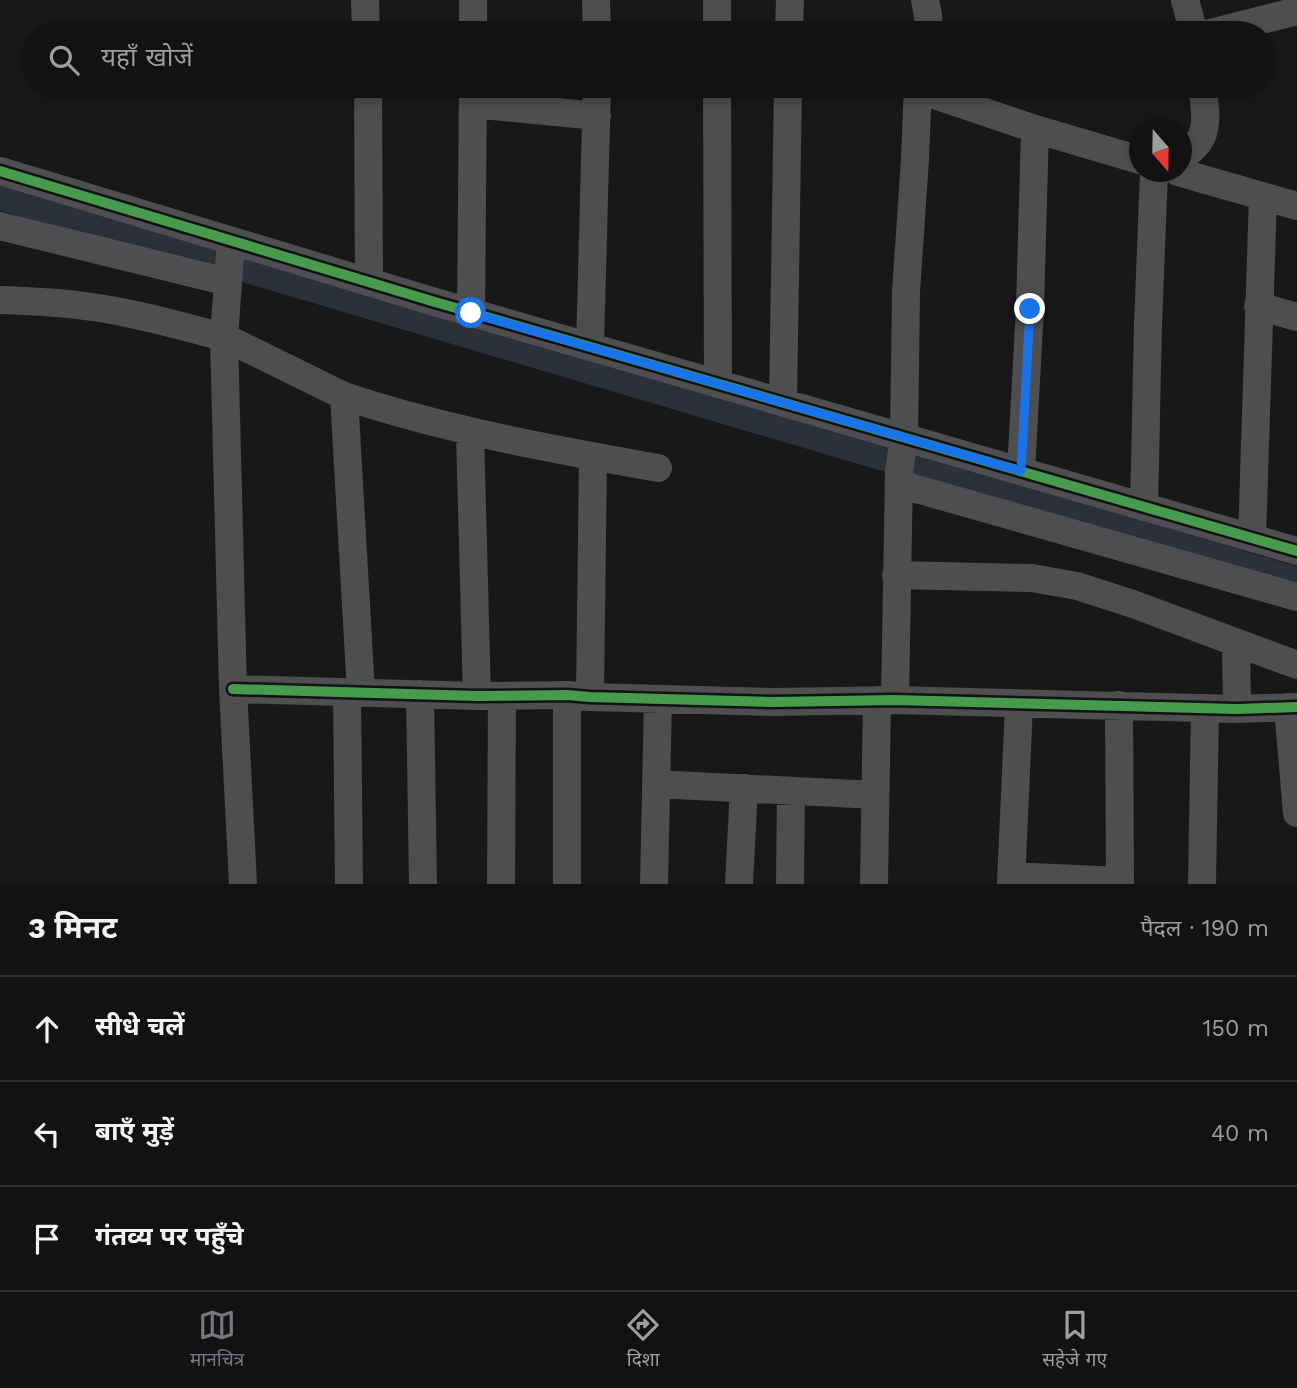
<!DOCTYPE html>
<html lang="hi">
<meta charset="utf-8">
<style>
body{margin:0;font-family:"Work Sans","Noto Sans Devanagari",sans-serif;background:#1b1b1b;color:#f1f3f6}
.compass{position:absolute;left:1129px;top:119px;width:63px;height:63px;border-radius:50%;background:#121212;box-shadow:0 4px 10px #0003;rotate:160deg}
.stop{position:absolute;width:21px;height:21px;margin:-16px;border:5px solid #1a73e8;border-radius:50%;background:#fff}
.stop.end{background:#1a73e8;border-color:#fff;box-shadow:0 2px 7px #0008}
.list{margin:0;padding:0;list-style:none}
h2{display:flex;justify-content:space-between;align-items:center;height:91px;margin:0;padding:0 28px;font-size:30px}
h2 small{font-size:23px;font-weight:400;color:#9c9e9f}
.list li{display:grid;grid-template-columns:46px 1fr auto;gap:21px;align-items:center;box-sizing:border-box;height:105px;padding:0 28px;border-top:2px solid #313232}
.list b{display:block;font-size:26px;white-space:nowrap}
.list em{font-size:23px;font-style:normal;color:#9c9e9f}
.icon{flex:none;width:38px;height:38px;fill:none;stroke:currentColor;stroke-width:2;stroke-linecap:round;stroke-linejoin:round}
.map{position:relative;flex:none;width:1297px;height:884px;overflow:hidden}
.search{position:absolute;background:#121212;box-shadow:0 4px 10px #0003;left:21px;right:21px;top:21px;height:77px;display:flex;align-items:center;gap:18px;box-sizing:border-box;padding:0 24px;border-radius:38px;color:#9c9e9f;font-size:26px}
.sheet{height:406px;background:#121212}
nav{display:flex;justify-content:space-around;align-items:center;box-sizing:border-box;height:98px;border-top:2px solid #313232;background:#121212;font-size:19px;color:#9c9e9f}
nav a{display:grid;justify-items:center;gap:4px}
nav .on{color:#767880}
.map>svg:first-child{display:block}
</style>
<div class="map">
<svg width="1297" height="884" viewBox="0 0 1297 884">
<rect width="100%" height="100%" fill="#181818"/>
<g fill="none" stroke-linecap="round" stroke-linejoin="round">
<path stroke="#2b3139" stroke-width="26" d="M0,197L1297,580"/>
<path stroke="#4e4e51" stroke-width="28" d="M365,0L366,33
M596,0L597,33
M717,0V33
M925,0L928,15L929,33
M1185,0L1194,33
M473,33V0
M789,33L790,0
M1210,33L1297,11
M368,86L369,282
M717,86L718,384
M917,89L1035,129L1140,160
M473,104L597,116
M1182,156C1212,140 1206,114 1202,86
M0,171L435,302L1297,551
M1178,172L1297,206
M0,226L228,282
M231,241L224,337L344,396
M0,300C31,301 61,302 92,307C136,313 180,326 224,337L233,689L243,884
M1258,306L1297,317
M471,313L473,86
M590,347L597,86
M783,402L788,86
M470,432L477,696
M1021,471L1030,308L1035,129
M899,484L1297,597
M1144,507L1148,325L1154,172
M1252,538L1263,196
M896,575L1032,578L1077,586L1133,604L1297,665
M1236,643L1237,709
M233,689L477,696L567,695L590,697L773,702L895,700L1237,709L1297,707
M347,692L349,884
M361,692L344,396C446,430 552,449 658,468
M420,694L423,884
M567,695V884
M590,697L593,457
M895,700L899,472L904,437L906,292L915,159L918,86
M1119,705L1120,881
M1288,707L1297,813
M656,784L875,795
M1011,876L1120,881V884
M501,884L502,696
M654,884L658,699
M739,884L744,788
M790,884L791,791
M874,884L877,700
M1011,884L1019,704
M1202,884L1205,708"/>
<defs>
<path id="cycleway" d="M0,171L435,302L1297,551
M233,689L477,696L567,695L590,697L773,702L895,700L1237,709L1297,707"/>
</defs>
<use href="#cycleway" stroke="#121214" stroke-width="15"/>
<use href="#cycleway" stroke="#469c4c" stroke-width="10"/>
</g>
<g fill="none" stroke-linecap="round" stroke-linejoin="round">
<path stroke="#1a73e8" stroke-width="9" d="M471,313L1021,471L1030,309"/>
</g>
</svg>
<svg class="compass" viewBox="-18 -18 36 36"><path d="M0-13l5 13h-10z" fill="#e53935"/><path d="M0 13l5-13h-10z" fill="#9c9e9f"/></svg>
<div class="stop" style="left:471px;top:313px"></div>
<div class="stop end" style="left:1030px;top:309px"></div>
<div class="search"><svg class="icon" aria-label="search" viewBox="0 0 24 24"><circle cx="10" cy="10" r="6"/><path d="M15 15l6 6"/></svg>यहाँ खोजें</div>
</div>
<section class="sheet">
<h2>3 मिनट<small>पैदल · 190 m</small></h2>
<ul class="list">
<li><svg class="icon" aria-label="ahead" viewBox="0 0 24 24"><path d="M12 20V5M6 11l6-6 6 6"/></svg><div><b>सीधे चलें</b></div><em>150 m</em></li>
<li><svg class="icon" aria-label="left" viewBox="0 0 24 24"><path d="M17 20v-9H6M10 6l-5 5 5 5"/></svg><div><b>बाएँ मुड़ें</b></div><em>40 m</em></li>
<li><svg class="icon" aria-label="arrive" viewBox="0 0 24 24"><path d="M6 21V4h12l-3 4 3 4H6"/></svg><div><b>गंतव्य पर पहुँचे</b></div></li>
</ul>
</section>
<nav>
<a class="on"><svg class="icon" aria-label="map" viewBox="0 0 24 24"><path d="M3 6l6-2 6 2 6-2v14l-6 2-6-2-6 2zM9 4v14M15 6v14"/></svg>मानचित्र</a>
<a><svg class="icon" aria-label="directions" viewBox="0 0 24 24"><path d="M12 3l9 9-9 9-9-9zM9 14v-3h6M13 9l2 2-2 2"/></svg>दिशा</a>
<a><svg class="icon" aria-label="saved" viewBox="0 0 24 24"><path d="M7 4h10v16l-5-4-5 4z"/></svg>सहेजे गए</a>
</nav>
